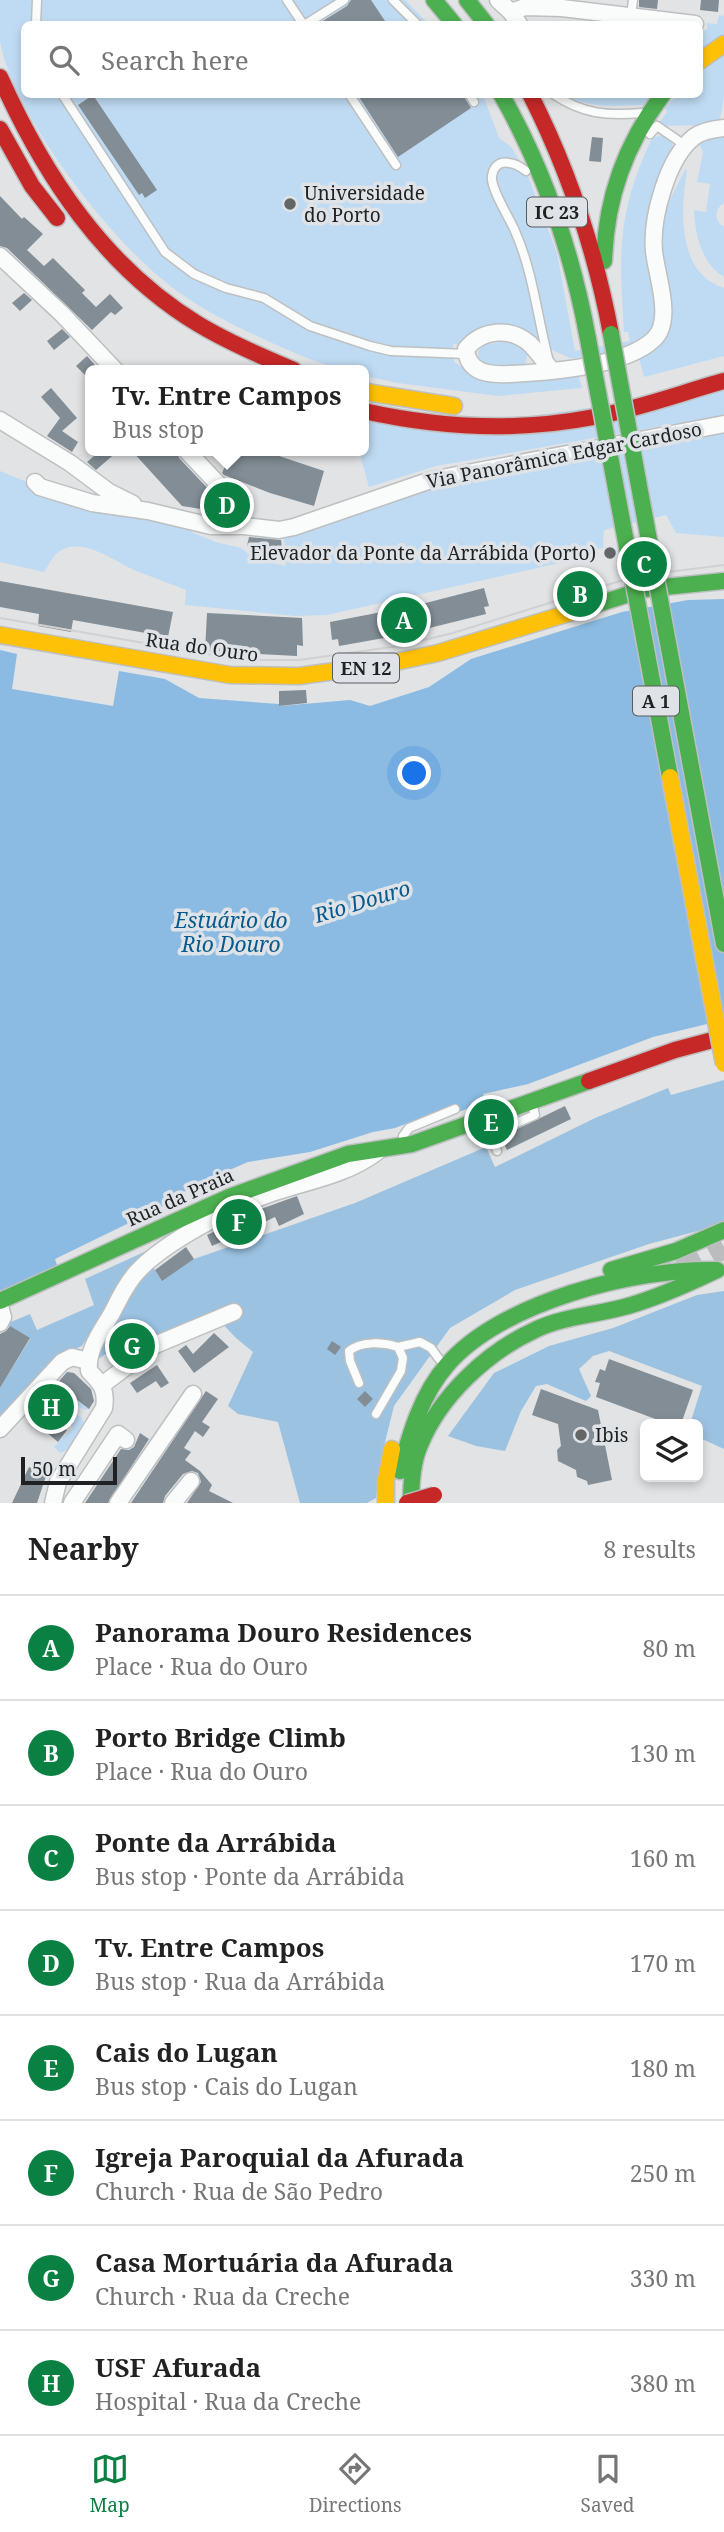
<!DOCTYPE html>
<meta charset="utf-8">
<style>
body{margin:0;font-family:"Noto Serif",serif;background:#f6f6f6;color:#222}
.controls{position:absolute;right:21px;bottom:21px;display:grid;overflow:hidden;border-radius:10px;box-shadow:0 4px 10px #0003}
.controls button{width:63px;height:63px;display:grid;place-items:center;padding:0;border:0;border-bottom:2px solid #e0e0e0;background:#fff;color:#222;font:35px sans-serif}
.scale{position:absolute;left:21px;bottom:18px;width:96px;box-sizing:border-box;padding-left:7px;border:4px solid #1f2122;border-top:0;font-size:19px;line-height:24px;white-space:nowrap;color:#1f2122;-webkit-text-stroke:5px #dfe3e7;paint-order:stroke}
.you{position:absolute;left:415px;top:774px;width:24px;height:24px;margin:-18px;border:5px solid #fff;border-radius:50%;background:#1a73e8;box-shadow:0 0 0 10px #1a73e833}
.badge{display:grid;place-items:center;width:46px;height:46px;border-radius:50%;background:#0b8043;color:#fff;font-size:23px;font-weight:700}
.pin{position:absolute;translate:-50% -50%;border:4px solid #fff;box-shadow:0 2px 7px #0006}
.popup{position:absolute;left:85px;top:365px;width:284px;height:91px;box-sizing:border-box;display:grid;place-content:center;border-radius:10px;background:#fff;filter:drop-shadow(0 2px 5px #0005);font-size:23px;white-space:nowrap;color:#767676}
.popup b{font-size:26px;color:#222}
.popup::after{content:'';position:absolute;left:50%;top:100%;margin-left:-14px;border:14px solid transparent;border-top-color:#fff}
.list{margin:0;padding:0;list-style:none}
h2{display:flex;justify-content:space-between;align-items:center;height:91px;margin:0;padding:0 28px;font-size:30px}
h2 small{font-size:23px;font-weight:400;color:#767676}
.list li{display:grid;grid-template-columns:46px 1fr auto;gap:21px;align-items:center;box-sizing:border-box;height:105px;padding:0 28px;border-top:2px solid #e0e0e0}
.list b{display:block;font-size:26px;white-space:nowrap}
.list p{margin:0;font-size:23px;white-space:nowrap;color:#767676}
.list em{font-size:23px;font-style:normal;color:#767676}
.icon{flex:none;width:38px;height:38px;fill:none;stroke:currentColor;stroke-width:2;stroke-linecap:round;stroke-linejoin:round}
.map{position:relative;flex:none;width:724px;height:1503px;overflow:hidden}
.search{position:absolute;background:#fff;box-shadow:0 4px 10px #0003;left:21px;right:21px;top:21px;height:77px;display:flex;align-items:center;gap:18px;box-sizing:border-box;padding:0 24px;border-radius:10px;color:#767676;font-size:26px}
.sheet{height:931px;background:#fff}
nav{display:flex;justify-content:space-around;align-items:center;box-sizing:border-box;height:98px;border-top:2px solid #e0e0e0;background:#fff;font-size:19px;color:#767676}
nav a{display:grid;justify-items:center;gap:4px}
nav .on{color:#0b8043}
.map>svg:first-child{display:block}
</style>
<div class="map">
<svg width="724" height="1503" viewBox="0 0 724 1503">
<rect width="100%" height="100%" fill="#e1e3e5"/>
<path fill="#bfdbf3" d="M0,0H405L429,24H24V94L483,95L499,138L511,147L526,171L557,253L575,351L630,341L628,332H624C619,252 617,213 652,138L665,134L671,139L674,150L655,200L656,328L646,341L605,354L576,358H570L552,350L537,338L518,329L463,345L453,344L454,362L484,381L538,380L578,373L582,388L498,396L398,383L364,376V370C329,370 299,355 268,341C237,327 208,313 180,293C116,249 15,119 0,42C0,29 0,14 0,0Z
M719,15L724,16V36L700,52V30H707V23L717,24Z
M724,55V97L720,119L708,125L657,126L667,112L665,108L677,95L700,94V73Z
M565,95H653L643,105C614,106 590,109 565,95Z
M724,134V203C714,209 714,221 724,227V277C702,264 695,235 694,210L706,212L710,184L697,182L703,152L699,144L702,139Z
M685,170H687C681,209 676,273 724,288V356L644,377L638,354L651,352L664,341L668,316L661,232L666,207Z
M501,342L518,343L527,349V356L525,365L488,367L479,362L478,352L483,345Z
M724,388V415L436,466L369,487L359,451H364V421L432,431Z
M724,431V537L676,533L666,515L604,530L603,548L565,557L564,562L327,615L295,616L185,605L186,590C169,583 151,577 134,570C114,561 89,541 66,548C55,551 50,563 44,572L0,562V471L32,484L192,524L191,532L216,542L241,548L252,557L285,566L284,537L458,480Z
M68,1393L89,1409L85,1410L70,1402L59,1416L53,1412Z
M71,1411L82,1418L85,1427L69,1449L60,1453L54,1447L73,1427L63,1419Z"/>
<path fill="#9cc2e1" d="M724,1080V1224L649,1244L515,1290L450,1328L394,1406L381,1458L376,1498L367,1503H300L278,1422L238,1414L228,1406L253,1352L236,1338L218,1319L150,1344L139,1329L96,1361C99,1330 131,1289 150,1263L162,1280L194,1259L355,1203L486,1147L495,1167L595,1118L668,1088L671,1095Z
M166,1242L140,1259L128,1270L82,1346L64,1354L0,1424V1388L30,1339L6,1324L30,1314L37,1330L94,1305L85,1279Z
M724,1291V1449L698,1437V1424H690L702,1386L609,1351L593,1356L579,1369L591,1396L586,1401L547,1384L536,1386L521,1411L505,1451L476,1446L448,1436L494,1373L549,1346L613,1328L697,1295Z"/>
<path fill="#8bbbe2" d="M724,599V1020L653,1037L528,1084L483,1094L485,1102L456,1113L453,1105L395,1128L373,1132L310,1152L248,1162L190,1187L172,1202L55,1259L58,1268L0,1291V650L17,654L12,689L113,706L119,671L165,679L199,698L279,704L280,706L350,700L370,706L429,687L471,659L622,612L688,600Z"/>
<path fill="#828d95" d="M351,0H371L387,24H318L347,6Z
M639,0H658L657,9L639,7Z
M701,0H719L718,12L700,10Z
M357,94H462L471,108L398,157Z
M93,95L157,190L145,198L142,193L139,195L78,105Z
M592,137L603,138L601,162L589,161Z
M0,196L22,219L24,217L43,234L27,250L44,266L53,258L85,290L82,293L96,307L110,294L123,308L115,315L111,312L92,330L7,248L0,246Z
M24,293L32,300L20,311L12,303Z
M62,329L70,337L54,350L47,341Z
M87,356L96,366L86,376L76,366Z
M51,388L77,418L62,431L78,442L72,452L47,436L60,418L41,397Z
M100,451H118L96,470L87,462Z
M132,451H177L179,458L214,495L207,510L182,506Z
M232,451H264L324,471L314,506L270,493L224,475L222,473Z
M249,537L281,540L283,555L270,552V549L247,546Z
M0,581L173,612L168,637L73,620L71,632L38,626L39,614L0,607Z
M484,588L489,606L484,607L486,614L401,635L339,646L338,639L332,640L330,622L418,605Z
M207,613L302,618L303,646L297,645V656L205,651Z
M306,690L307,703L279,706V691Z
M565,1106L571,1119L507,1150L501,1137Z
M297,1196L304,1214L279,1226L275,1217L212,1246L207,1235L258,1210Z
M186,1247L194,1259L162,1281L155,1270Z
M10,1326L30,1338L0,1388V1334L6,1331Z
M139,1329L146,1338L121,1357L114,1348Z
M214,1333L229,1347L194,1373L178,1351L186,1345L193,1354Z
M332,1341L341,1347L335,1355L327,1349Z
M609,1359L693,1390L681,1424H669L596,1397L600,1383L595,1382L600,1369L605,1371Z
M157,1365L169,1383L161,1388L156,1381L137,1393L130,1383Z
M67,1372L74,1373L91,1389L94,1401L89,1409L68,1393L54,1411L41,1402Z
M541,1389L598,1410L612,1480L588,1485L587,1481L577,1477L576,1470L558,1461L557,1450L561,1446L558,1424L532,1415Z
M206,1391L218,1399L202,1422L210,1427L203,1437L195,1431L184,1448L191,1452L185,1460L200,1471L212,1485L209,1491L233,1503H187L201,1482L198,1473L192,1471L183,1474L165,1496L163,1503H131Z
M365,1391L373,1399L365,1407L357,1399Z
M48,1415L67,1430L58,1442L39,1426Z
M140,1433L149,1439L108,1503H85L121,1449L129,1450L134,1447Z
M29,1467L46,1476L37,1503H12Z"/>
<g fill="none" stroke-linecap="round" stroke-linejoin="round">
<path stroke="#babcbe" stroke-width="23" stroke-dasharray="23 11" stroke-linecap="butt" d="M681,1271L724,1247"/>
<defs>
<path id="lane" d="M287,0L303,24
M393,0L417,24
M36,24L37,0
M306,24L344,0
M630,24L633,0
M62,94L165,252L194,274L226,288L264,298L310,326L370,346L391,351L467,354
M349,94L396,165
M469,94L474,102
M553,94C583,114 606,116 642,113
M650,134L657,126L686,146
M526,171C515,162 495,156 492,176C490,188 510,219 515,231C533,272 537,315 548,358
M404,1142L403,1136L409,1128L455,1109
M497,1151L491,1134L535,1115L532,1103
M398,1347L420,1342L431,1348L439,1359
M359,1383L350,1361L349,1351C361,1341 383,1342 398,1347L403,1358L401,1371L376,1414"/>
<path id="street" d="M498,0L511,12L519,24
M511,12L525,7L562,8L695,24
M0,256L62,314L115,370
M552,371C545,362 538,352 530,344C511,327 482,329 466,349C468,374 490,375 511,374C550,372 625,367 654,339C674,320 656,274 654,251C651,219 667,158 694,137C702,131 714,129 724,128
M0,420L70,463L109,492L133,504
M187,451L234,501L244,526
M35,482L40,487L92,503L148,511L211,526H244L279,530L294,527L431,480L724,424
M0,1306L3,1317L0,1323
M102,1385L155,1345L234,1312
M0,1429L62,1362L72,1357L88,1361
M53,1503L58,1482L104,1408C107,1390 101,1383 89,1371C87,1349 101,1332 112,1313C119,1299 126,1284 137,1272C164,1242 231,1208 269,1194C306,1181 345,1176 377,1152
M72,1503L118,1434L126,1440
M118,1503L193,1394
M173,1503L191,1481"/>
<path id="fast" d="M434,0L454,24
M467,0L486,24
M501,94C545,171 572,252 588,339
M604,261C606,198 625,145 663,94
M592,606L645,589L724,581
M666,632L724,944
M611,1270L676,1251L724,1230
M0,1301L229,1197L348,1154L412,1144L589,1081
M400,1471C410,1434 421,1395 447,1365C501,1302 635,1268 716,1270
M411,1503C411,1484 412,1463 420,1445C440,1396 487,1352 535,1330C564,1316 597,1315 628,1306C659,1297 688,1284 717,1270"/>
<path id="slow" d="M700,61L724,44
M366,392L454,406
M0,635L230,675L299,676L386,664L438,653L592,606
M386,1503V1480L392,1449"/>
<path id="jam" d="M0,77C44,175 104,267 198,324C228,342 261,356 294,370
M530,94C569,171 595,249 611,334
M0,129L32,186L57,218
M364,411C440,428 517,432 594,417C638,409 681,393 724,381
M589,1081L675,1050L724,1037"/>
</defs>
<use href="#lane" stroke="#bdbfc0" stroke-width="11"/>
<use href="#street" stroke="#bdbfc0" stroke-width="19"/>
<use href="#fast" stroke="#bdbfc0" stroke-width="19"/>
<use href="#slow" stroke="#bdbfc0" stroke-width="19"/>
<use href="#jam" stroke="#bdbfc0" stroke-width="19"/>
<use href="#lane" stroke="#fafbfb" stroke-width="8"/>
<use href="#street" stroke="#fafbfb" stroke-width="16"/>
<use href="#fast" stroke="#4caf50" stroke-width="16"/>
<use href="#slow" stroke="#ffc107" stroke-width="16"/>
<use href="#jam" stroke="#c62828" stroke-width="16"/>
<path stroke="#d1d1d1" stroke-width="2" d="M0,618L219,656L260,660H299L399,646L453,633L636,576L724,565"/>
<defs>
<path id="fast-bridge" d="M611,334L666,632
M588,339L670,777"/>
<path id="slow-bridge" d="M670,777L724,1064"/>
<path id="jam-bridge" d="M407,1503L434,1495"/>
</defs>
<use href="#fast-bridge" stroke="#bdbfc0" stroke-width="19" stroke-linecap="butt"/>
<use href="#slow-bridge" stroke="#bdbfc0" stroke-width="19" stroke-linecap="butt"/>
<use href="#jam-bridge" stroke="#bdbfc0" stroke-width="19" stroke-linecap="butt"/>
<use href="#fast-bridge" stroke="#4caf50" stroke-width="16"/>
<use href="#slow-bridge" stroke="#ffc107" stroke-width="16"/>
<use href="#jam-bridge" stroke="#c62828" stroke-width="16"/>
</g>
<g fill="#636566" stroke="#dfe3e7" stroke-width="2.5">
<circle cx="290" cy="204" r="7"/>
<circle cx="610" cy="553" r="7"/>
<circle cx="581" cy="1435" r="7"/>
</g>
<g text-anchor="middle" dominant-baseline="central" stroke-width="7" stroke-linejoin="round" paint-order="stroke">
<g fill="#dfe3e7" stroke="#595b5d" stroke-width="2">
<rect x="527" y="197.5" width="60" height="29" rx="5"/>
<rect x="333" y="653.5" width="66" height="29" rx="5"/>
<rect x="633" y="686.5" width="46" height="29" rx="5"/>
</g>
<g font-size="18" font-weight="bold" fill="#1f2122">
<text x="557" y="212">IC 23</text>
<text x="366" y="668">EN 12</text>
<text x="656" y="701">A 1</text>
</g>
<g font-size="19" fill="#1f2122" stroke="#dfe3e7" text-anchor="start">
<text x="304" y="193">Universidade<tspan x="304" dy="22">do Porto</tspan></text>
<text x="596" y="553" text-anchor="end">Elevador da Ponte da Arrábida (Porto)</text>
<text x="595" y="1435">Ibis</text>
</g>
<g font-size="19" fill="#1f2122" stroke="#dfe3e7">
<text transform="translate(564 455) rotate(-11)">Via Panorâmica Edgar Cardoso</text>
<text transform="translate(202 647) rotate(8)">Rua do Ouro</text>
<text transform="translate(180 1197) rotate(-24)">Rua da Praia</text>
</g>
<g font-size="21" font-style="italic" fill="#075a8d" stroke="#dfe3e7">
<text transform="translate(362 901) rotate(-17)">Rio Douro</text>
<text x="231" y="920">Estuário do<tspan x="231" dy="24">Rio Douro</tspan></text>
</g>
</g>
</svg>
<div class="controls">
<button><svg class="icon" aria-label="layers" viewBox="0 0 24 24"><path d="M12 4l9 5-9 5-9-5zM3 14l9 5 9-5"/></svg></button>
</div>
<div class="scale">50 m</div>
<div class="you"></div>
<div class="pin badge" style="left:404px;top:620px">A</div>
<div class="pin badge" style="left:580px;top:594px">B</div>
<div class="pin badge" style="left:644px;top:564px">C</div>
<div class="pin badge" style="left:227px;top:505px">D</div>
<div class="popup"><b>Tv. Entre Campos</b>Bus stop</div>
<div class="pin badge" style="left:491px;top:1122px">E</div>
<div class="pin badge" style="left:239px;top:1222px">F</div>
<div class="pin badge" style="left:132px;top:1346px">G</div>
<div class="pin badge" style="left:51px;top:1407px">H</div>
<div class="search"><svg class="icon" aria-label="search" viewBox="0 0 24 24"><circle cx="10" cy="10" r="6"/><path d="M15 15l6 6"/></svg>Search here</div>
</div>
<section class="sheet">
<h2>Nearby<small>8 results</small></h2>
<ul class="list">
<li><span class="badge">A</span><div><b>Panorama Douro Residences</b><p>Place · Rua do Ouro</p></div><em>80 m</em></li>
<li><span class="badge">B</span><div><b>Porto Bridge Climb</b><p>Place · Rua do Ouro</p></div><em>130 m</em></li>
<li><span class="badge">C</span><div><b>Ponte da Arrábida</b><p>Bus stop · Ponte da Arrábida</p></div><em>160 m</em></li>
<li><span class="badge">D</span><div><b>Tv. Entre Campos</b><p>Bus stop · Rua da Arrábida</p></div><em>170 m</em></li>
<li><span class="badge">E</span><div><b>Cais do Lugan</b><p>Bus stop · Cais do Lugan</p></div><em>180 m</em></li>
<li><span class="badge">F</span><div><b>Igreja Paroquial da Afurada</b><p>Church · Rua de São Pedro</p></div><em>250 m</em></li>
<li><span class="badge">G</span><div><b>Casa Mortuária da Afurada</b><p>Church · Rua da Creche</p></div><em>330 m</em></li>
<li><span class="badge">H</span><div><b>USF Afurada</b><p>Hospital · Rua da Creche</p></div><em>380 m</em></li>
</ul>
</section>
<nav>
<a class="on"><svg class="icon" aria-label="map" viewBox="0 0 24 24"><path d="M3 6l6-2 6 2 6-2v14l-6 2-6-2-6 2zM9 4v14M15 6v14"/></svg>Map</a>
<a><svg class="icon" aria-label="directions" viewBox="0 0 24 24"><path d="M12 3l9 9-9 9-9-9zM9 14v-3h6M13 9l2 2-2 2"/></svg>Directions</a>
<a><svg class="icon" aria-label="saved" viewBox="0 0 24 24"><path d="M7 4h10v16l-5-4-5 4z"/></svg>Saved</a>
</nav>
